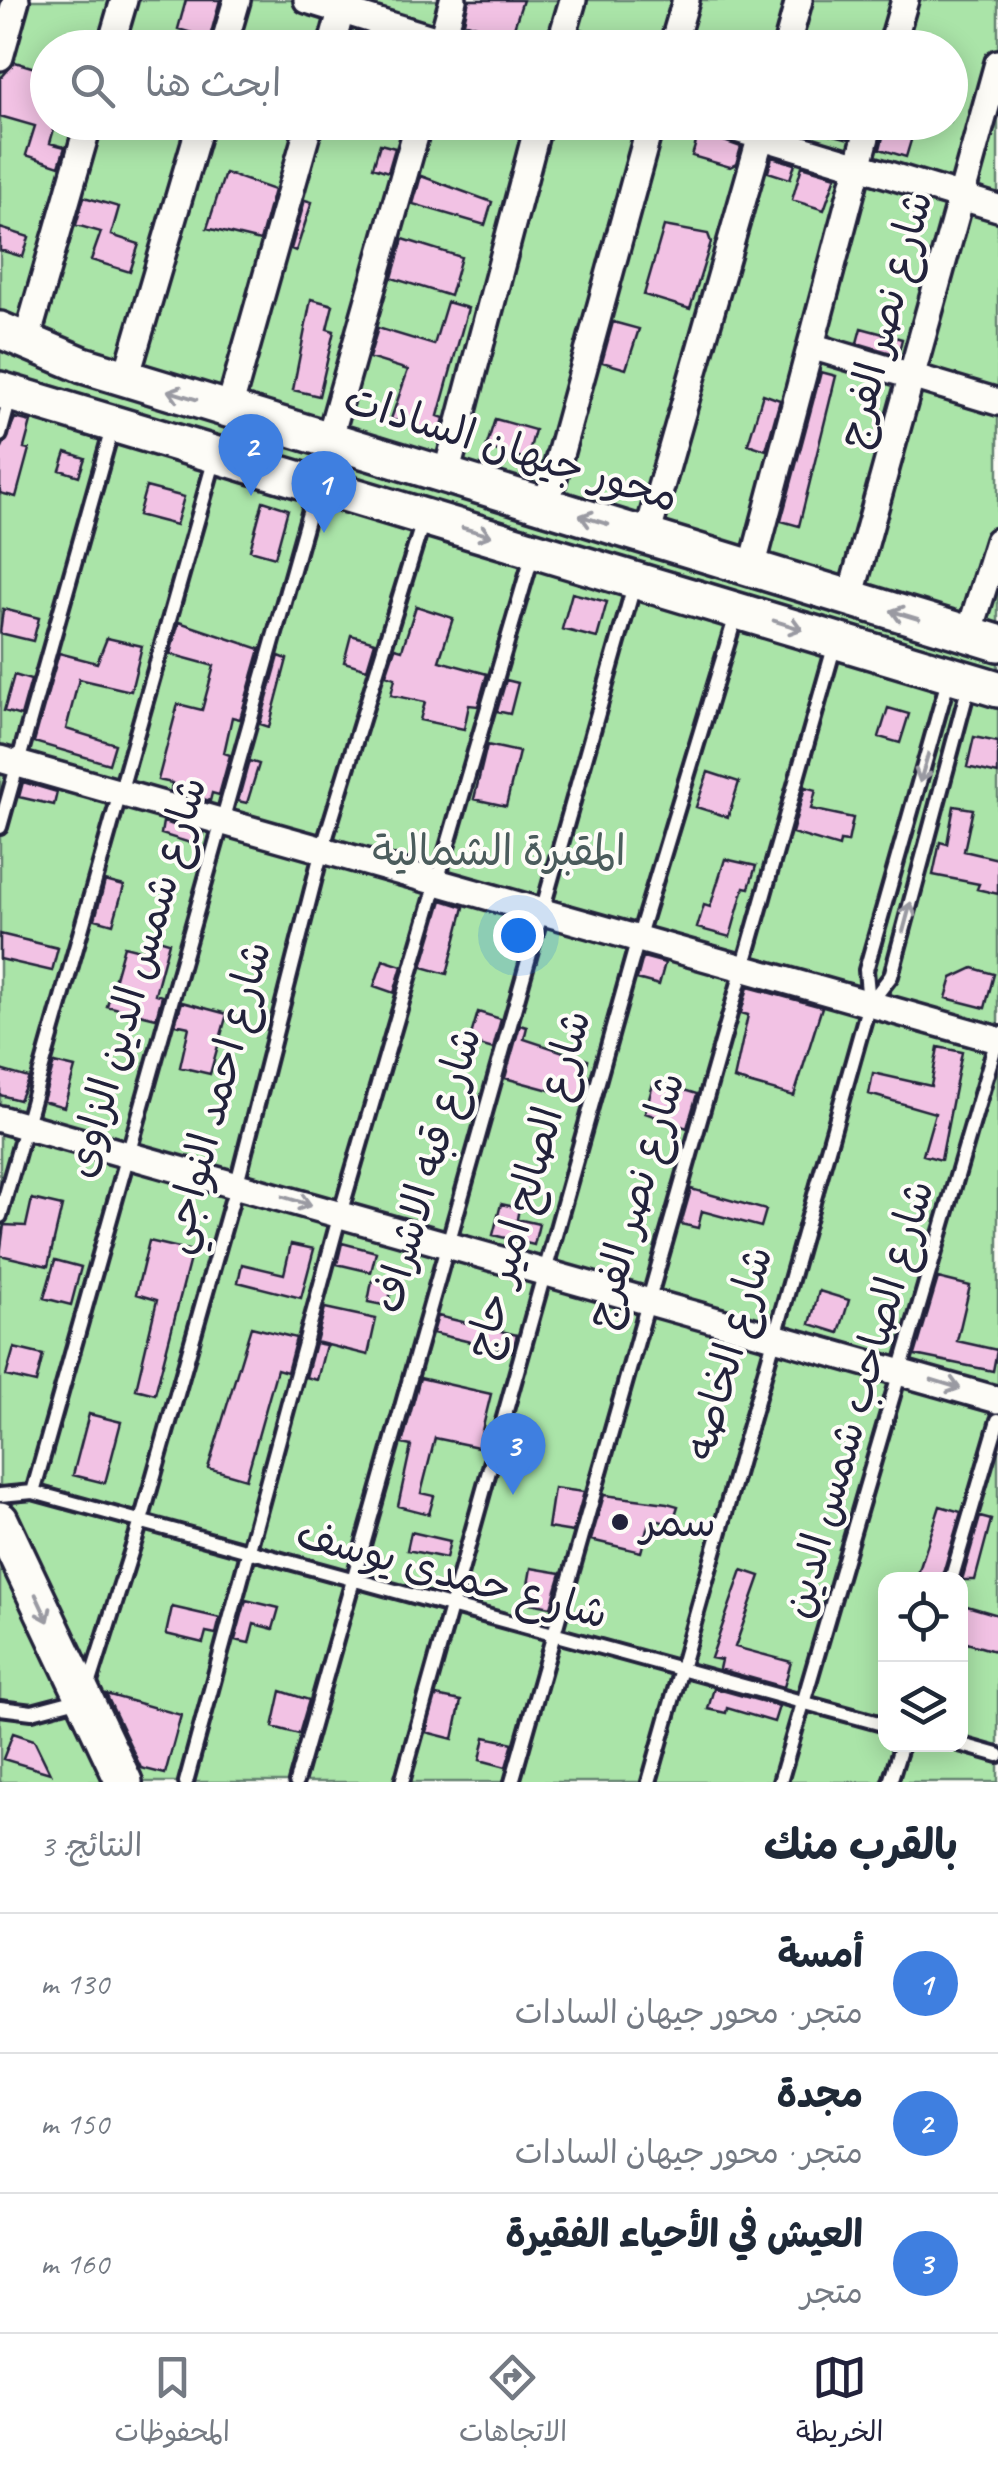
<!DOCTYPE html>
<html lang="ar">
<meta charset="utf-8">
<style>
body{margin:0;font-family:Caveat,"Playpen Sans Arabic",sans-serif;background:#f6f6f7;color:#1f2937;direction:rtl}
.controls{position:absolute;right:30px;bottom:30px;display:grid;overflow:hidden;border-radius:20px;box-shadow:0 5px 25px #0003}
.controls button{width:90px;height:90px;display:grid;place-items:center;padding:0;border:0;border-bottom:2px solid #e0e1e3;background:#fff;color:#1f2937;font:50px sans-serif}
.you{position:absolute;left:518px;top:935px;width:35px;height:35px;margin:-25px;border:8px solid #fff;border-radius:50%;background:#1a73e8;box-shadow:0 0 0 15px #1a73e833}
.badge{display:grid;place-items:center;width:65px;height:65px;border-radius:50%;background:#22223b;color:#fff;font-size:32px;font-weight:700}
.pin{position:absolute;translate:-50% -82px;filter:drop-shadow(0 2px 5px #0008)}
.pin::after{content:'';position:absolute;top:52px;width:35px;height:30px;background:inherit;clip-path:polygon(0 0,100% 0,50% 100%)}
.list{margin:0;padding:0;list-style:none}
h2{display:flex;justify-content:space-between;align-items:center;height:130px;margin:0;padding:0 40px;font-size:42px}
h2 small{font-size:32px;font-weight:400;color:#747a83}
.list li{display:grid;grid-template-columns:65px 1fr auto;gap:30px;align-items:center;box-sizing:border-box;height:140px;padding:0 40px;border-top:2px solid #e0e1e3}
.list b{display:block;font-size:38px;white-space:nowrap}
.list p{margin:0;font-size:32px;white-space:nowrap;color:#747a83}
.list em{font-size:32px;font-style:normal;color:#747a83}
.icon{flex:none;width:55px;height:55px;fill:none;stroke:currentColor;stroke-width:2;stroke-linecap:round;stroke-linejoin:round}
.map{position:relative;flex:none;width:998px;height:1782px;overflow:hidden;direction:ltr}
.search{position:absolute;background:#fff;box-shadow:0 5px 25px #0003;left:30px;right:30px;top:30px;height:110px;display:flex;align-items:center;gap:25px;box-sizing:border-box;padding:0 35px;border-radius:55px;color:#747a83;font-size:38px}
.sheet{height:550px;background:#fff}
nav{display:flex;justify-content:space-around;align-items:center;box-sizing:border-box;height:140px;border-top:2px solid #e0e1e3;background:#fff;font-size:28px;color:#747a83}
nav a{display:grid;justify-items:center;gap:5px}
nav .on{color:#22223b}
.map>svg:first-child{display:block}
</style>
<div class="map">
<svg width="998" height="1782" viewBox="0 0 998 1782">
<rect width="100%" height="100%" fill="#fdfcf7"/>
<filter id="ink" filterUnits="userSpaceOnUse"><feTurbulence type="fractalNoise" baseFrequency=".01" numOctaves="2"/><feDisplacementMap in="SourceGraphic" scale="20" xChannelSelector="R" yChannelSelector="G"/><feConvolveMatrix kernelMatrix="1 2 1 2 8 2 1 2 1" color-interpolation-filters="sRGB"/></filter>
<g filter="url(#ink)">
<path fill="#aae4a8" stroke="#668372" stroke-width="2.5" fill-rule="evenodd" d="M0,0H998V1782H0ZM48,48H950V122H48ZM886,1580H960V1744H886Z"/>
<path fill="#f2c2e4" stroke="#22223b" stroke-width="2.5" d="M186,0H220L207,48H192L196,34L178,29Z
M469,0H523L511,37L464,22Z
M581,29L626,43L625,48H576Z
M15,62L48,72V122H56L50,143L65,147L59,166L26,155L35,126L0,116V79Z
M809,122H853L849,139L808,128Z
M885,129L912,137L906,157L880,149Z
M699,132L741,147L736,164L730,167L692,156Z
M380,144L395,148L388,172L373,167Z
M772,157L795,164L790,179L768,172Z
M802,166L836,176L824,210L792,200Z
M225,173L274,190L260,241L207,228Z
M421,176L492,202L485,225L413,204Z
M84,197L119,207L111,235L139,244L130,272L91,260L101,232L76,225Z
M305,200L312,202L296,251L291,249Z
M664,226L708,234L711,242L690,309L644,295Z
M0,228L29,237L23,257L0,250Z
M403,239L461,257L450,296L392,278Z
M311,299L333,305L327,329L334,331L319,396L293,390Z
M447,302L468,308L438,416L444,418L439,436L391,419L408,370L369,358L378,328L434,345Z
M613,322L639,329L626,369L602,362Z
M861,328L902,339L898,355L857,343Z
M821,372L836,376L799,526L781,521Z
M763,394L780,400L766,450L748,444Z
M15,418L31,422L24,448L29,449L16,497L0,493V452Z
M495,419L535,430L527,459L486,448Z
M66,452L85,458L79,476L60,470Z
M146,487L184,497L176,525L138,515Z
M263,501L288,509L275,557L250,550Z
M572,593L607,602L597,638L562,629Z
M416,606L453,618L439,661L487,674L478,706L469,705L464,729L420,720L425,702L391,695L395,678L386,675L395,648L402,650Z
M3,609L39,618L33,641L0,633Z
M179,622L260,649L240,719L232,717L224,753L230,755L219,795L212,793L210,801L171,790L172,783L158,780L178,704L202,710L214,666L170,654Z
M351,635L375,642L367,669L344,662Z
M107,638L142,646L131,691L79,679L66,729L115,744L109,764L34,742L59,653L97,663Z
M279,656L287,659L269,727L260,724Z
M14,675L31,680L21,716L4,711Z
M506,680L518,683L510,714L497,711Z
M888,708L909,714L900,743L879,737Z
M974,737L998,742V774L967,767Z
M487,745L519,752L506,806L474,799Z
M249,761L259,764L247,803L238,801Z
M708,772L739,782L728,817L696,807Z
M23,782L57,792L54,805L19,797Z
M805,787L816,790L811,809L853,818L848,842L840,841L839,847L792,833Z
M954,806L973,809L964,851L998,859V894L977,889L979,884L933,875L940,842L947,844Z
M163,822L203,833L200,846L161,834Z
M725,859L756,866L749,888L744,887L730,937L697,928L704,905L710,907Z
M105,881L124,886L113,924L95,919Z
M442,900L464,907L447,974L422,967Z
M0,934L58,948L52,971L0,959Z
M148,936L169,942L155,994L162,996L156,1018L107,1006L124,946L144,951Z
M643,957L665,963L659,985L637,979Z
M383,960L402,966L394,993L374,986Z
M973,968L994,974L985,1008L946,998L952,978Z
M748,987L822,1007L794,1096L734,1079L748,1015L741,1013Z
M182,1002L227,1014L210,1074L180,1067L189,1027L175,1024Z
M478,1012L501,1019L493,1049L469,1042Z
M520,1025L527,1027L524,1039L588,1060L579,1098L505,1078Z
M938,1047L962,1052L941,1160L923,1155L935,1113L869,1094L873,1073L931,1086Z
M54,1063L75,1068L64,1107L43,1101Z
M0,1070L29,1078L19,1100L0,1095Z
M654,1081L697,1094L687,1128L645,1113Z
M691,1189L766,1210L761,1227L702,1211L698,1228L681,1224Z
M32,1199L62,1206L48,1266L0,1255L4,1225L26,1226Z
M501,1204L519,1208L517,1219L539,1224L534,1245L493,1235Z
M149,1241L192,1251L155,1394L136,1389L157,1300L136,1294Z
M342,1243L376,1252L371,1272L337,1264Z
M291,1244L314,1249L301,1298L238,1282L242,1264L284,1274Z
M55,1260L81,1267L71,1305L44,1298Z
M938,1278L970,1286L957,1341L997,1350L993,1371L915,1355Z
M372,1281L392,1285L388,1306L368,1302Z
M819,1291L849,1300L839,1333L810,1324Z
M325,1308L376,1319L368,1355L316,1342Z
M438,1316L517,1335L512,1352L433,1333Z
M251,1327L296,1338L287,1372L277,1369L246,1479L208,1468Z
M315,1343L326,1345L317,1380L306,1377Z
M14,1348L43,1355L36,1383L6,1376Z
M420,1378L491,1394L478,1447L435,1438L421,1493L434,1496L429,1514L398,1506L411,1446L402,1444Z
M89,1414L121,1422L105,1483L73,1475Z
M554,1488L584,1492L573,1532L548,1528Z
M604,1495L667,1503L678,1506L672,1525L650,1518L641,1552L591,1540Z
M940,1506L961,1512L941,1580H916Z
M980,1517L991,1520L975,1580H962Z
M411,1532L450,1541L446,1558L407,1550Z
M531,1568L561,1573L551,1607L525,1602Z
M742,1570L760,1576L735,1647L791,1662L784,1687L719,1669L721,1660L711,1658Z
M246,1600L279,1608L273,1629L254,1624L249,1643L235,1640Z
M960,1604L998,1615V1652L960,1641Z
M172,1607L220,1618L216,1634L206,1632L203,1643L166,1634Z
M714,1688L779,1706L774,1722L727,1708L726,1713L708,1709Z
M281,1691L309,1700L299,1734L273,1727Z
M106,1694L181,1715L165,1774L141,1768Z
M436,1696L461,1701L453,1739L426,1732Z
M13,1733L34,1740L50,1773L3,1759Z
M485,1737L513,1743L506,1767L480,1760Z"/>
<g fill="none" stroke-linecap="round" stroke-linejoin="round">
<defs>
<path id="service" d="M0,435L11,394
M0,827L113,425
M871,1002L891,976L969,685
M0,1216L215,458
M33,1492L316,488
M0,1495L33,1492L886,1725
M951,1580L998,1420
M0,1708L32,1712L85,1698L141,1521L237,1183L322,850L423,521
M959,1744L998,1755
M186,1782L340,1214L533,553
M296,1782L635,582
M402,1782L638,939L737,612
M512,1782L835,644
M649,1782L869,1004L866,970L949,677
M780,1782L998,1036
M890,1782L902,1744"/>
<path id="minor" d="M307,0L464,48
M110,48L124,0
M223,48L237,0
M331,48L344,0
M440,48L453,0
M559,48L573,0
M672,48L686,0
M786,48L799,0
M891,48L905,0
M0,57L16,0
M713,122L998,208
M26,342L89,122
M811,346L998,402
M126,378L201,122
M229,409L310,122
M329,440L419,122
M446,475L539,122
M546,506L651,122
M647,536L765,122
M752,568L870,122
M850,598L998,63
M969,634L998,541
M0,759L998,1040
M0,1119L998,1400"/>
<path id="secondary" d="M0,330L83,365L998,643
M0,390L998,689
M0,1520L124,1782"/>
</defs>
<use href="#service" stroke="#22223b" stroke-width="20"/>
<use href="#minor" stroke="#22223b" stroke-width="32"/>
<use href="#secondary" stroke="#22223b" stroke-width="42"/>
<use href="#service" stroke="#fdfcf7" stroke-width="12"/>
<use href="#minor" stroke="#fdfcf7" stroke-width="25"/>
<use href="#secondary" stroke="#fdfcf7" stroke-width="35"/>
</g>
<defs><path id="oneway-shaft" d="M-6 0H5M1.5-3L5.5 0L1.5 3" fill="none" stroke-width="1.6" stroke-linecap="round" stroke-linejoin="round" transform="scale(2.5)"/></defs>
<g stroke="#9a9aa2">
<use href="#oneway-shaft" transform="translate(182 395) rotate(-163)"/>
<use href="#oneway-shaft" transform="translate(594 520) rotate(-163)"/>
<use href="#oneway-shaft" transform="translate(477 532) rotate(16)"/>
<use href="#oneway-shaft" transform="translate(905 615) rotate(-163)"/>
<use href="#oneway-shaft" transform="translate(788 625) rotate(17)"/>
<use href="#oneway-shaft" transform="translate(924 768) rotate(106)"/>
<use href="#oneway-shaft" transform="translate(907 917) rotate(-75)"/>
<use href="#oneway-shaft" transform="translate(297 1201) rotate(17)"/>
<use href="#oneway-shaft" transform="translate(946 1384) rotate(17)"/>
<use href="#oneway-shaft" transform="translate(42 1608) rotate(65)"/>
</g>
</g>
<circle fill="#22223b" stroke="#fdfcf7" stroke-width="4" cx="620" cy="1522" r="10"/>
<g text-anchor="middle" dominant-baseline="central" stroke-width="8" stroke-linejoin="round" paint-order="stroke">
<g font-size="42" fill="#22223b" stroke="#fdfcf7">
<text transform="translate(885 319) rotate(-75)">شارع نصر الفرج</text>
<text transform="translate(511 448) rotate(17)">محور جيهان السادات</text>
<text transform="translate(136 977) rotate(-74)">شارع شمس الدين الزاوى</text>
<text transform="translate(216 1097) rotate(-75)">شارع احمد النواجي</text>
<text transform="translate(427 1170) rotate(-74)">شارع قبه الاشراف</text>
<text transform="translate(528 1184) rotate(-74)">شارع الصالح امير حاج</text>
<text transform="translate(635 1200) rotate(-74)">شارع نصر الفرج</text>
<text transform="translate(729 1353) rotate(-74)">شارع الخاصه</text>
<text transform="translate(858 1399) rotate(-74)">شارع الصاحب شمس الدين</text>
<text transform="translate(452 1574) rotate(15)">شارع حمدى يوسف</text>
</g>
<g font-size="42" fill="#4b5c5c" stroke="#fdfcf7">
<text x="499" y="851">المقبرة الشمالية</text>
</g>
<g font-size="42" fill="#22223b" stroke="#fdfcf7" text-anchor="start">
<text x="640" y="1522">سمر</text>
</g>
</g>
</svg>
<div class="controls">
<button><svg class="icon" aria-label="locate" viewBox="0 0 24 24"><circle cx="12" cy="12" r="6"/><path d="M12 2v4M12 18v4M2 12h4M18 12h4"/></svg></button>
<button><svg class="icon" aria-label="layers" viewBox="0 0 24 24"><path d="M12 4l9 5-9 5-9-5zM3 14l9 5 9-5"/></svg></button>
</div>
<div class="you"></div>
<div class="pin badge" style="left:324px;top:533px;background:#3f7fe0">1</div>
<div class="pin badge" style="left:251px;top:496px;background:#3f7fe0">2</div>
<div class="pin badge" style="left:513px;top:1495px;background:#3f7fe0">3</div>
<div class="search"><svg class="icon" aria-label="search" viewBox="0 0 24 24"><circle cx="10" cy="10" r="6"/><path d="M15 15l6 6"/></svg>ابحث هنا</div>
</div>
<section class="sheet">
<h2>بالقرب منك<small>النتائج: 3</small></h2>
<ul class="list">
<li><span class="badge" style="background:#3f7fe0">1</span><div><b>أمسة</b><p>متجر · محور جيهان السادات</p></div><em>130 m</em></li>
<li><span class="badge" style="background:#3f7fe0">2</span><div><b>مجدة</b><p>متجر · محور جيهان السادات</p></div><em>150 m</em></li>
<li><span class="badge" style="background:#3f7fe0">3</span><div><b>العيش في الأحياء الفقيرة</b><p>متجر</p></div><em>160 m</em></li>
</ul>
</section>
<nav>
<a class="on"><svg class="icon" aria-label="map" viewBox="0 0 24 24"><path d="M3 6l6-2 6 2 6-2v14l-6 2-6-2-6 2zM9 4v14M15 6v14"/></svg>الخريطة</a>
<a><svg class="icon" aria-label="directions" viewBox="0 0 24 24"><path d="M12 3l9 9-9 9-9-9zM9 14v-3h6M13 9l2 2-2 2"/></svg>الاتجاهات</a>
<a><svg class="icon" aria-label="saved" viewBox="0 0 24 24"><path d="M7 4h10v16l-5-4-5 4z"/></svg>المحفوظات</a>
</nav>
